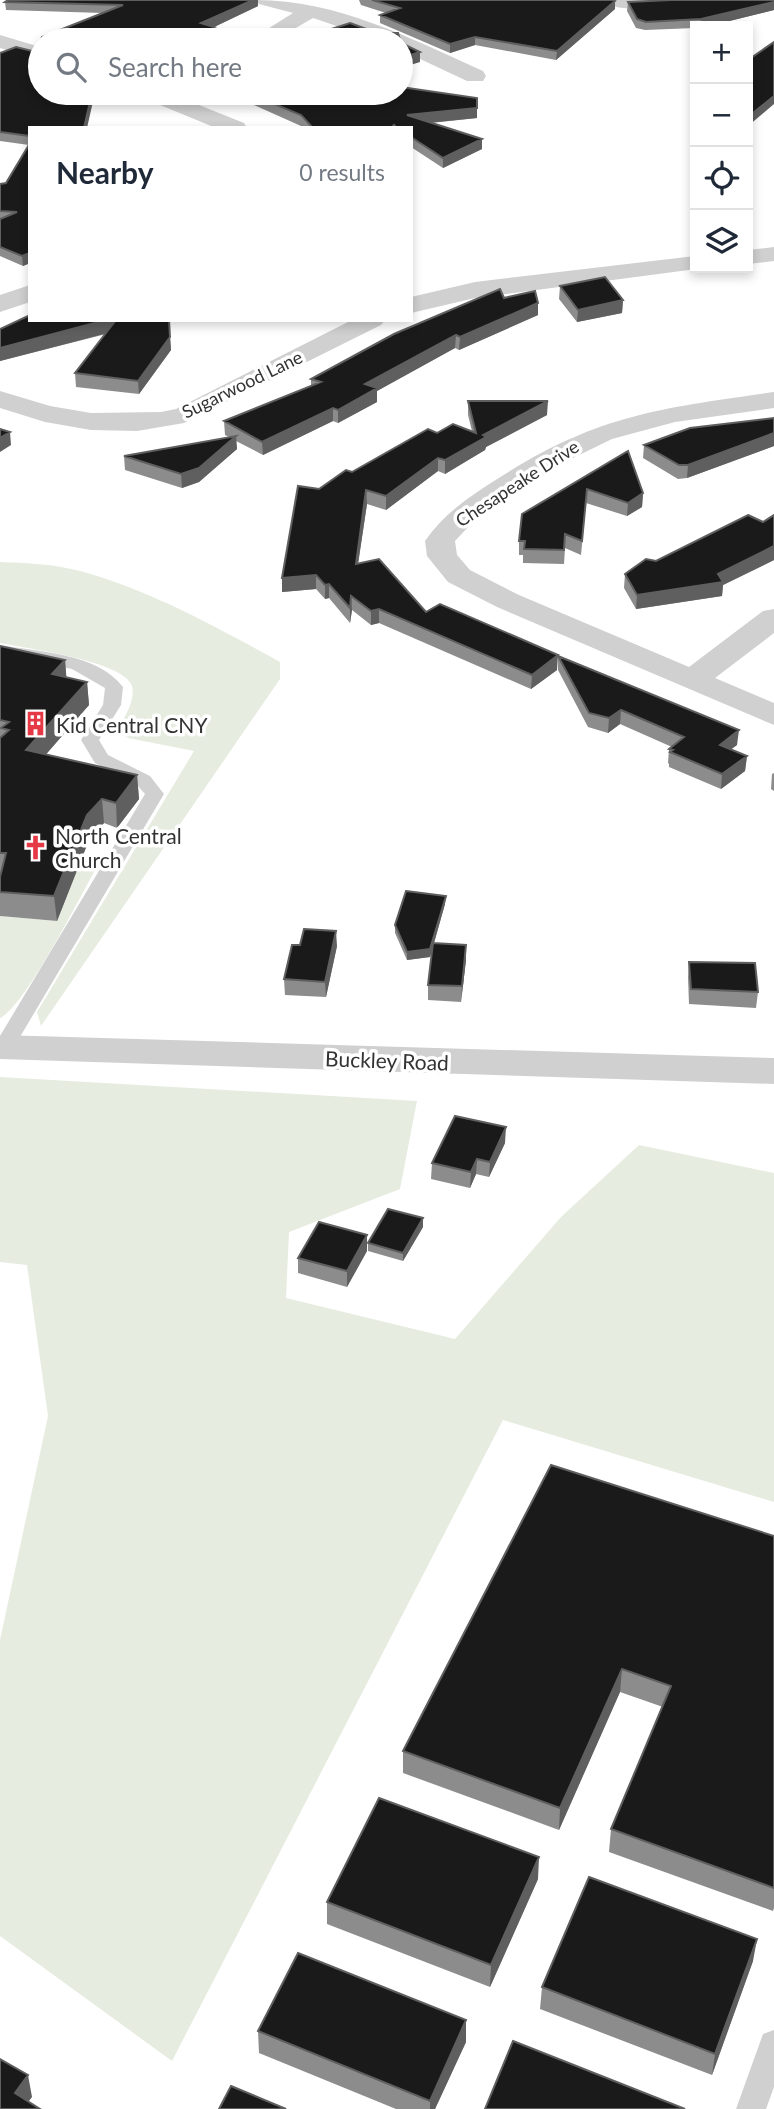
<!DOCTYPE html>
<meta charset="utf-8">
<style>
body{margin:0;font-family:Lato,sans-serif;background:#f2f2f3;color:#1f2937}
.controls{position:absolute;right:21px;top:21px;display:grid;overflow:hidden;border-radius:0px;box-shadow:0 4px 10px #0003}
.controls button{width:63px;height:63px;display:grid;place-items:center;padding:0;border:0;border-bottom:2px solid #e0e1e3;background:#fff;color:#1f2937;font:35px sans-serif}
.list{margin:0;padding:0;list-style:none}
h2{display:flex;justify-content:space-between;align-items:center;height:91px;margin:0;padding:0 28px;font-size:30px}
h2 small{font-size:23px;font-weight:400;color:#747a83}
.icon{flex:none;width:38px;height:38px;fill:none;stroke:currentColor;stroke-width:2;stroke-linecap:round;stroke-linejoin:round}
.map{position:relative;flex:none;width:774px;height:2109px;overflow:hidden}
.search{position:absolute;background:#fff;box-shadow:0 4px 10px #0003;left:28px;top:28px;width:385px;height:77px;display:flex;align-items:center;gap:18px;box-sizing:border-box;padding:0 24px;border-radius:38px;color:#747a83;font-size:26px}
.panel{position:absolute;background:#fff;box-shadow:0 4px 10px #0003;left:28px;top:126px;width:385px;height:196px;border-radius:0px}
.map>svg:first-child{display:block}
</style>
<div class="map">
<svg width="774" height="2109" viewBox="0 0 774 2109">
<rect width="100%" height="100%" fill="#fff"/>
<path fill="#e6ecdf" d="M0,562C27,563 53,564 80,571C150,590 216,627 280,662V679L41,1026L37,1012L194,751L128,738L118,732C123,718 136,701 132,686C125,661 24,648 0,643Z
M81,858L99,863C82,893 25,1007 0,1018V916L57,921Z
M0,1077L417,1101L400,1189L289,1232L286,1298L455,1339L561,1217L639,1145L774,1173V1502L503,1420L172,2061L0,1936V1640L48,1416L27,1265L0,1262Z"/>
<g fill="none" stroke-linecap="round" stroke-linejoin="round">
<path fill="#d0d0d0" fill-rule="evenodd" d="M0,645C39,652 97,653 123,687L121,705L99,740L108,755L150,776L164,794L14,1047L4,1054L0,1053V1036L145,794L136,784L95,763L81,740L103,705L105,688L72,669L0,655Z
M774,2030V2087L766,2109H736L763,2034Z"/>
<path fill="#d0d0d0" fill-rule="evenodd" d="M256,0C337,0 410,38 483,71L486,76L483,81H467L401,50V40H378L313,18L275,40H250L293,13L259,4Z
M599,0H684C675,12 608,12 599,0Z
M0,35L40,47V60L0,48Z
M140,93H169L244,123L247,128H216L143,98Z
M774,247V261L748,264V250Z
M695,256V268H704L475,298L411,313V297L475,282Z
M30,285V302L0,312V295Z
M352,320H385L381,325L184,423L137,431L91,430L45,422L0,408V391L50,406L91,413L161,412L176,409Z
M774,392V408L675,422L612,439L569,460L514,493L471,524L455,541L457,555L470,570L519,595L689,667L763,611L774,609V633L715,678L774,703V725L497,607L448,582L427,556L425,541C445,512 473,494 502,476C599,414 663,408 774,392Z"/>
<path fill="#d0d0d0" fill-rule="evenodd" d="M0,1035L774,1058V1084L0,1059Z"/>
</g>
<path fill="#8c8c8c" d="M8,0H258V6L214,27L215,35L103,13L6,10L5,2Z
M359,0H613L615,1V9L556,60L475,45L450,53L380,23V15L386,13L361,5Z
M774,0V10L709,26H695V28L645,30L636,28L627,11L628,2L669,1Z
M0,53L40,93H94V97L30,128V263L23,266L0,256V184L6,183L29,145L0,141Z
M227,93H401L477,118L431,123L482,139V149L443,168L411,147V128H303L301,126Z
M560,286L623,300L622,313L577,322L559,299Z
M504,298L538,315L459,350L455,348L377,391V402L338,423L333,421L263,455L236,441L237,449L199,482L182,488L125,470L124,456L229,437L225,435L224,421L311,386V379Z
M169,320L171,350L139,394L76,387L75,373L106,334L0,361V329Z
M468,401L547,415L486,447L485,450L445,474L438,471L386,510L367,504L358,563L426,612L557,670L531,689L379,623L371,625L352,610L350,623L329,598L325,599L316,589L282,592L319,489L352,472L437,433L472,431L468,415Z
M774,418V446L687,478L678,479L643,458L644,445Z
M628,451L643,493L642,507L627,516L586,503L581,555L565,548L564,564L523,563V555H519V541Z
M774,515V560L723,585L722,596L636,609L624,588L625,574L656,561L763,522Z
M0,646L65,660L66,677L87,682L89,705L46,754L137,775L139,799L117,828L104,823L89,840L57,921L0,916Z
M558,656L737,745L731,749L747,756L745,771L721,789L669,767V764L668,763L669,749L672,747L620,724L608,733L588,727L558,670Z
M774,773V791L771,789L772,774Z
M445,904L434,943L466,945V960L461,1002L428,1000V985L433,947L430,957L407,960L395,933V925Z
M337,946L326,997L285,995L284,979Z
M689,962L758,992L756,1008L689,1004L688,977Z
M505,1143L489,1177L476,1174L470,1188L431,1179L432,1163Z
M423,1227L403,1261L368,1251V1243Z
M367,1251L347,1287L298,1273V1258Z
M774,1536V1908L773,1911L609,1852L611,1829L663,1707L620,1692L559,1830L403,1773V1751Z
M538,1879L490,1987L327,1924V1902Z
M753,1961L712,2075L540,2009L542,1987Z
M466,2020V2042L435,2109H396L259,2053L258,2031Z"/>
<path fill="#5f5f5f" d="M253,0H258V6L212,28L214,27L215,35L202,40H180L201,23Z
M615,1V9L556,60L557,51Z
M774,2V10L709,26H701V19Z
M475,37V45L450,53V44Z
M420,52V62L401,68V58Z
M92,93H94V97L87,128H84Z
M774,96V104L748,126V117Z
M477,108V118L407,125V115Z
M482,139V149L443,168V158Z
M30,253V263L23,266L22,256Z
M623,300L622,313L577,322L578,310Z
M538,303V315L459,350L460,337Z
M106,320H118L119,330L0,361V348Z
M456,335L455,348L377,391V402L338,423V410L365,384Z
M170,337L171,350L139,394L138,381Z
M548,401L547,415L486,447L485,450L445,474V460L483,435Z
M333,408V421L263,455L262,442Z
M10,432L11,445L0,452V438Z
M774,433V446L687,478L688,465Z
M236,436L237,449L199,482L182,488L181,474Z
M438,458V471L386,510V496Z
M366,490L367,504L356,578V564Z
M643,493L642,507L627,516L628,503Z
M774,546V560L723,585L722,596L636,609L637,595L718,574Z
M316,575V589L282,592V578Z
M329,584V598L325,599V585Z
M351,596L352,610L350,623V608Z
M379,609V623L371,625V611Z
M558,655L557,670L531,689L532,675Z
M65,660L67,684L52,674Z
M87,682L89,705L29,774L26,750Z
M621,710L620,724L608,733L609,718Z
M739,730L737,745L718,759L720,745Z
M747,756L745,771L721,789L722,774Z
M137,775L139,799L117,828L116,803Z
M102,799L104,823L89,840L57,921L54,896L87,815Z
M446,896L445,904L430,957L407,960V952Z
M336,931L337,946L326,997L325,982Z
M466,945V960L461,1002L462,986Z
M506,1127L505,1143L489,1177L490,1162Z
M477,1159L476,1174L470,1188L471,1172Z
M423,1218V1227L403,1261V1253Z
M367,1235V1251L347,1287V1271Z
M622,1669L620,1692L559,1830L560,1808Z
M539,1857L538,1879L490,1987L491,1965Z
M757,1939L753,1961L712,2075L715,2054Z
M466,2020V2042L435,2109H430V2101Z
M28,2075L32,2097L23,2109L15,2093Z"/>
<path fill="#1a1a1a" stroke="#5f5f5f" stroke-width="2" d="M8,0H253L201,23L214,27L180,40H41L42,37L123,5L5,2Z
M372,0H613L615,1L557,51L475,37L450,44L380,15L400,8Z
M671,0H774V2L701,19L646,22L637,19L628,2Z
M350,23L377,33H398L400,40H297Z
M774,42V96L748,117V60Z
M401,43L420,52L401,58Z
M16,47L40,53V93H92L84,128H30V136L0,132V53Z
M401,87L477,98V108L407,115L482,139L443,158L411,137V128H397L394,125L391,128H313L301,115L249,93H401Z
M30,143V253L22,256L0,247V219L17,212L0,211V184L6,183Z
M605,277L623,300L578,310L560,286Z
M500,289L504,298L535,291L538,303L460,337L456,335L365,384L377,388L338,410L333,408L262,442L224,421L321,382L311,379L394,334Z
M30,315V320H106L0,348V329Z
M116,320H169L170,337L138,381L75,373Z
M468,401H548L483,435L486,437L445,460L438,458L386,496L366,490L356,564L379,559L426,612L440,604L558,655L532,675L379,609L371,611L351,596L350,608L329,584L325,585L316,575L282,578L298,486L319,489L346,470L352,472L428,429L437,433L453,424L476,433Z
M774,418V433L688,465H679L644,445L690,428Z
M0,429L10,432L0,438Z
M236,436L199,468L181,474L124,456Z
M628,451L643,493L628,503L587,489L582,541L565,534L564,550L524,549L525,541H519L522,514Z
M748,515L763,522L774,515V546L718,574L723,582L637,595L625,574L646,559L656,561Z
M0,646L65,660L52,674L87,682L26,750L137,775L116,803L102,799L87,815L54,896L0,892V877L6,853H0V738L9,730L1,728L9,722L0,720Z
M558,656L739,730L720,745L747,756L722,774L670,752L673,750L669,749L684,737L621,710L609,718L589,713Z
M406,891L446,896L430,949L407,952L395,925Z
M304,929L336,931L325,982L284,979L292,945H300Z
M433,943L466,945L462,986L428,985Z
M689,962L755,963L758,992L691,989Z
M455,1116L506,1127L490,1162L477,1159L471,1172L432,1163Z
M388,1209L423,1218L403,1253L368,1243Z
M319,1222L367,1235L347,1271L298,1258Z
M551,1465L774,1536V1888L611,1829L671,1686L622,1669L560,1808L403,1751Z
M379,1798L539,1857L491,1965L327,1902Z
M589,1877L757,1939L715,2054L542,1987Z
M298,1953L466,2020L430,2101L258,2031Z
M513,2041L685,2109H485Z
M0,2059L28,2075L15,2093L40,2109H0Z
M231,2086L286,2109H219Z"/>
<defs>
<symbol id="building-bare" viewBox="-9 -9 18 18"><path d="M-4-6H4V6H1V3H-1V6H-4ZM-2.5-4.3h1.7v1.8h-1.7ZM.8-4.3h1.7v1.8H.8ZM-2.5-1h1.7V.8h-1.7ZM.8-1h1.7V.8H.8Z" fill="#e63946" stroke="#fff" stroke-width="2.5" paint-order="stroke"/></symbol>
<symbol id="church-bare" viewBox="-9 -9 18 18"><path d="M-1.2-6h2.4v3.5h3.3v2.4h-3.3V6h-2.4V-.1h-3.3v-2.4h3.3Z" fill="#e63946" stroke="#fff" stroke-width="2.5" paint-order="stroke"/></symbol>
</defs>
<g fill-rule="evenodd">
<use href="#building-bare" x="18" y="706" width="35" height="35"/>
<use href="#church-bare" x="18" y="830" width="35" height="35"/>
</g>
<g text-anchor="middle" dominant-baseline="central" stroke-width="7" stroke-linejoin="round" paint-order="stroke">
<g font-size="18" fill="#333" stroke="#fff">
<text transform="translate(242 384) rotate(-26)">Sugarwood Lane</text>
<text transform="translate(517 483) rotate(-33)">Chesapeake Drive</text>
</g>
<g font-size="21" fill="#333" stroke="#fff" text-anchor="start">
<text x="56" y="724">Kid Central CNY</text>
<text x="55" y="835">North Central<tspan x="55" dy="24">Church</tspan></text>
</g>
<g font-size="21" fill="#333" stroke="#fff">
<text transform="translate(387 1060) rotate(2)">Buckley Road</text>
</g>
</g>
</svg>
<div class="controls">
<button>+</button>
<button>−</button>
<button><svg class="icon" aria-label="locate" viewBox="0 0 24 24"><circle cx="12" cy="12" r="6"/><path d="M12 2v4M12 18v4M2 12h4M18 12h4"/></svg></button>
<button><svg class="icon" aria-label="layers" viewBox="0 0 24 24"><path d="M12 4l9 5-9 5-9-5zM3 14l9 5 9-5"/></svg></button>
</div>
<div class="search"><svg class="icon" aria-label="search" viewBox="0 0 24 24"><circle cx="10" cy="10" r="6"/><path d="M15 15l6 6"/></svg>Search here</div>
<section class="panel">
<h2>Nearby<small>0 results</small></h2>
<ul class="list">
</ul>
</section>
</div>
